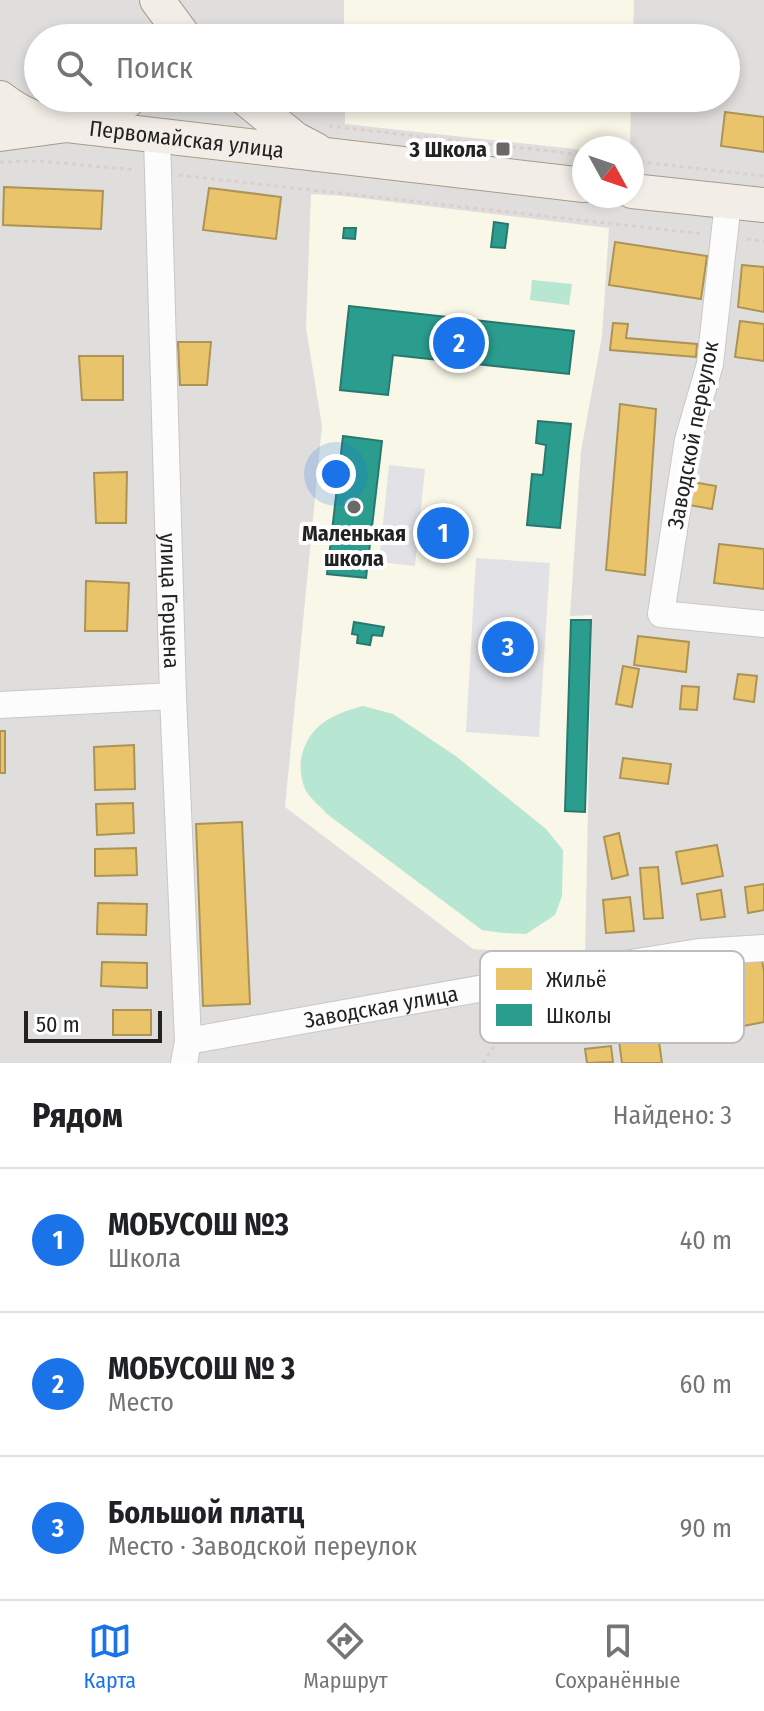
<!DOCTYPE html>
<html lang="ru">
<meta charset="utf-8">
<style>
body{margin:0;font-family:"Fira Sans Condensed",sans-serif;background:#f6f6f6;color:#202124}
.compass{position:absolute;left:572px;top:136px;width:72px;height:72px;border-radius:50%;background:#fff;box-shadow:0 4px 12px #0003;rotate:130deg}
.scale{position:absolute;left:24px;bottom:20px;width:138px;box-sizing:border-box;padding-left:8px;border:4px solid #222;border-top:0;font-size:22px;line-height:28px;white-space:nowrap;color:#222;-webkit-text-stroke:6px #fff;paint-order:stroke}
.you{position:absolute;left:336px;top:474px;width:28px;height:28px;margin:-20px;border:6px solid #fff;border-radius:50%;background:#1a73e8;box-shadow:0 0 0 12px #1a73e833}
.badge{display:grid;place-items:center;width:52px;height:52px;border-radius:50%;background:#1a73e8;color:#fff;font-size:26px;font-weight:700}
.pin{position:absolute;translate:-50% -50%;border:4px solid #fff;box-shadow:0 2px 8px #0006}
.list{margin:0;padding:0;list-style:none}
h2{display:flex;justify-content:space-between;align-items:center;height:104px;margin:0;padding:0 32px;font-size:34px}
h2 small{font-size:26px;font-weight:400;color:#757577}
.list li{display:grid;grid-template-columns:52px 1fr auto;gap:24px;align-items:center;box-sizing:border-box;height:144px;padding:0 32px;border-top:2px solid #e0e0e0}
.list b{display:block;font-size:30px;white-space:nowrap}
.list p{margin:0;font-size:26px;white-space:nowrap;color:#757577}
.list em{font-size:26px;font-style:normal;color:#757577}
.icon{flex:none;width:44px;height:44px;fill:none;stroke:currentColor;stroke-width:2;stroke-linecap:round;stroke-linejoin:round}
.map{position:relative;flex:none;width:764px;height:1063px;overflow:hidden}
.search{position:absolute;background:#fff;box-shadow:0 4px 12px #0003;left:24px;right:24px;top:24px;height:88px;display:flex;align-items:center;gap:20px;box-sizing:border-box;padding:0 28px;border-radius:44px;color:#757577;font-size:30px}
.sheet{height:536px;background:#fff}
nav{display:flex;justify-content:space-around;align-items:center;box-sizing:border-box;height:112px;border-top:2px solid #e0e0e0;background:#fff;font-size:22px;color:#757577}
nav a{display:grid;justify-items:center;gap:4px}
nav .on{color:#1a73e8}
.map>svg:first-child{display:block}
</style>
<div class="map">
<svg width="764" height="1063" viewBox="0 0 764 1063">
<rect width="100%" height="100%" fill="#f0eeeb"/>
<path fill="#dfdedc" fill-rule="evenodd" d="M0,0H764V1063H0ZM38,38H726V98H38ZM584,148H632V196H584Z"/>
<path fill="#f8f7e8" d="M344,0H634L633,38H344Z
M345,98H631L630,148H584V150L345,124Z
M311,194L343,196L609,228L602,336L581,451L570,616L592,615L585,957L473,949L285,807L322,426L306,328Z"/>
<path fill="#b7e6d2" d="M532,280L572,284L569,305L530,300Z
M363,706L393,714L457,757L546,829L563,850L562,896L555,915L526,934L503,933L482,930L327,814C321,807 311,799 306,791C301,781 300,770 301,760C307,726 332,714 363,706Z"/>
<path fill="#e0dfde" d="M345,128L441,139L450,153L336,140Z
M542,152L582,157L584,168L536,162Z
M333,174L448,182L430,198L337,188Z"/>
<path fill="#e2e1e5" d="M389,465L425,469L415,566L379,562Z
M476,558L550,563L539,737L466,732Z"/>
<path fill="#e9c46a" stroke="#ad9354" stroke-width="2" d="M725,112L764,117V152L721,146Z
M4,187L103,191L101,229L3,225Z
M209,188L281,197L276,239L203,230Z
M615,242L707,256L701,299L609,285Z
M742,265L764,267V312L738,307Z
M740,321L764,324V361L735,357Z
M613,323L628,324L626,338L697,344L696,357L610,350Z
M178,342H211L207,385H180Z
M79,356H123V400H82Z
M620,404L656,409L645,575L606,570Z
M127,472L126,523H96L94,473Z
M687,481L716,486L712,509L683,504Z
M719,544L764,549V589L714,583Z
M86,581L129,583L127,631H85Z
M638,636L689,642L686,672L634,665Z
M623,666L639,669L632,707L616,704Z
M738,674L757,676L754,702L734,699Z
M682,686L699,687L697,710L680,709Z
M0,731H5V773H0Z
M134,745L135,789L95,790L94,747Z
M623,758L671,764L668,784L620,778Z
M133,803L134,833L97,835L96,804Z
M242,822L250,1004L203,1006L196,824Z
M619,833L628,875L612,879L604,837Z
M717,845L723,876L682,884L676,852Z
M136,848L137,875L95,876V849Z
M658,867L663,918L644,919L640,868Z
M764,884V910L748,913L745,887Z
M721,890L725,917L701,920L697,894Z
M630,897L634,931L606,933L603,900Z
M98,903L147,904L146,935L97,934Z
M761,956L764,971V1022L733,1028L719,966Z
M102,962L147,963V988L101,986Z
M113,1010H151V1035H113Z
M656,1020L662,1063H622L617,1026Z
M611,1046L613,1062L587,1063L585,1049Z"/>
<path fill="#2a9d8f" stroke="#28786e" stroke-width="2" d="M494,222L508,224L505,248L491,247Z
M344,228H356L355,239L343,238Z
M349,306L574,331L569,374L393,355L388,395L340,390Z
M538,421L571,424L560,528L527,525L532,474L543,475L546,445L536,443Z
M343,436L382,441L366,578L327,574Z
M571,620H591L585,812L565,811Z
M354,622L384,627L382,636L372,635L370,645L357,643L358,635L352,634Z"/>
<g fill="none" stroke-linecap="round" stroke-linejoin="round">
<defs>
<g id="minor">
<path id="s1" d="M157,137L173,696L188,1041L184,1063"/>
<path d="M728,202L710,364L688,440L661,614L764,624"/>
<path d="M0,705L173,696"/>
<path id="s2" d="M188,1041L551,976L699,952L764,948"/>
</g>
<g id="major">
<path d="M157,0L185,38"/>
<path d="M0,98C43,131 87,135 130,98"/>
<path d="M245,98L295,139L316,150"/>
<path id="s3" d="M0,134L67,125L584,185"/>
<path d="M632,191L764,205"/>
</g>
</defs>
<use href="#minor" stroke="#c9c8c7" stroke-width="28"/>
<use href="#major" stroke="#a79c86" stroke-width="36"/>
<path stroke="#dccecd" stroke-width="3" stroke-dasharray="4 4" stroke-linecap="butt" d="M329,126L584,155
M632,161L764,176
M0,162L38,161L136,170
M179,175L704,234
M747,239L764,241
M483,1063L516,1013L518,1005"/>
<use href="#minor" stroke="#fdfcfc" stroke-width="26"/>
<use href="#major" stroke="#f3ede7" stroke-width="34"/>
</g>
<g fill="#6a6968" stroke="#fff" stroke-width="3">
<rect x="495" y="141" width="16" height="16" rx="4"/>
<circle cx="354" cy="507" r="8"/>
</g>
<g text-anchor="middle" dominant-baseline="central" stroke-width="8" stroke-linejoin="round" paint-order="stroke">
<g font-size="22" fill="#222" stroke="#fff">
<text stroke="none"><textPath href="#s3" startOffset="188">Первомайская улица</textPath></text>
<text transform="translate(693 435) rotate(-79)">Заводской переулок</text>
<text stroke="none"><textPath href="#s1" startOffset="464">улица Герцена</textPath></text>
<text stroke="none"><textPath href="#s2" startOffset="196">Заводская улица</textPath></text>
</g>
<g font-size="22" font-weight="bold" fill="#222" stroke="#fff" text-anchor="end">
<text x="487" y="149">3 Школа</text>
<text x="354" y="533" text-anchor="middle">Маленькая<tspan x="354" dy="25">школа</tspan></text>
</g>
</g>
<rect x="480" y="951" width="264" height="92" rx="12" fill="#fff" stroke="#bdbdbd" stroke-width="2"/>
<rect x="496" y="968" width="36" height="22" fill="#e9c46a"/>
<rect x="496" y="1004" width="36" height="22" fill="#2a9d8f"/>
<g font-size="22" fill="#222">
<text x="546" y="987">Жильё</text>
<text x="546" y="1023">Школы</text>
</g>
</svg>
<svg class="compass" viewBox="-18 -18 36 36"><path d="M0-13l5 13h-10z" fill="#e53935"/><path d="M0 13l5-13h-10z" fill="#757577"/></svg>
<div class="scale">50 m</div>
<div class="you"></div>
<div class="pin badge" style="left:443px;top:533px">1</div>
<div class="pin badge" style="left:459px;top:343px">2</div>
<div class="pin badge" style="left:508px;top:647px">3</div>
<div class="search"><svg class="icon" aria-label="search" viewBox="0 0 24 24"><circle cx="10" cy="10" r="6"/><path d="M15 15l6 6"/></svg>Поиск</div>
</div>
<section class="sheet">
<h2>Рядом<small>Найдено: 3</small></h2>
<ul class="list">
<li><span class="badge">1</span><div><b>МОБУСОШ №3</b><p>Школа</p></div><em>40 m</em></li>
<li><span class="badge">2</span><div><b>МОБУСОШ № 3</b><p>Место</p></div><em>60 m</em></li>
<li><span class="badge">3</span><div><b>Большой платц</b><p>Место · Заводской переулок</p></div><em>90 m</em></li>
</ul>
</section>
<nav>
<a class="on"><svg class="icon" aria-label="map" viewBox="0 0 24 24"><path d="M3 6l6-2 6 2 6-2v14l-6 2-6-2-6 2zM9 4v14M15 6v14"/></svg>Карта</a>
<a><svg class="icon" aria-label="directions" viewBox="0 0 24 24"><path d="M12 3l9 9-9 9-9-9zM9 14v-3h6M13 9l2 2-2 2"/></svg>Маршрут</a>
<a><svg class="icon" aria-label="saved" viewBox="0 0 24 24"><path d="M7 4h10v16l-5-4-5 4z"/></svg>Сохранённые</a>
</nav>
